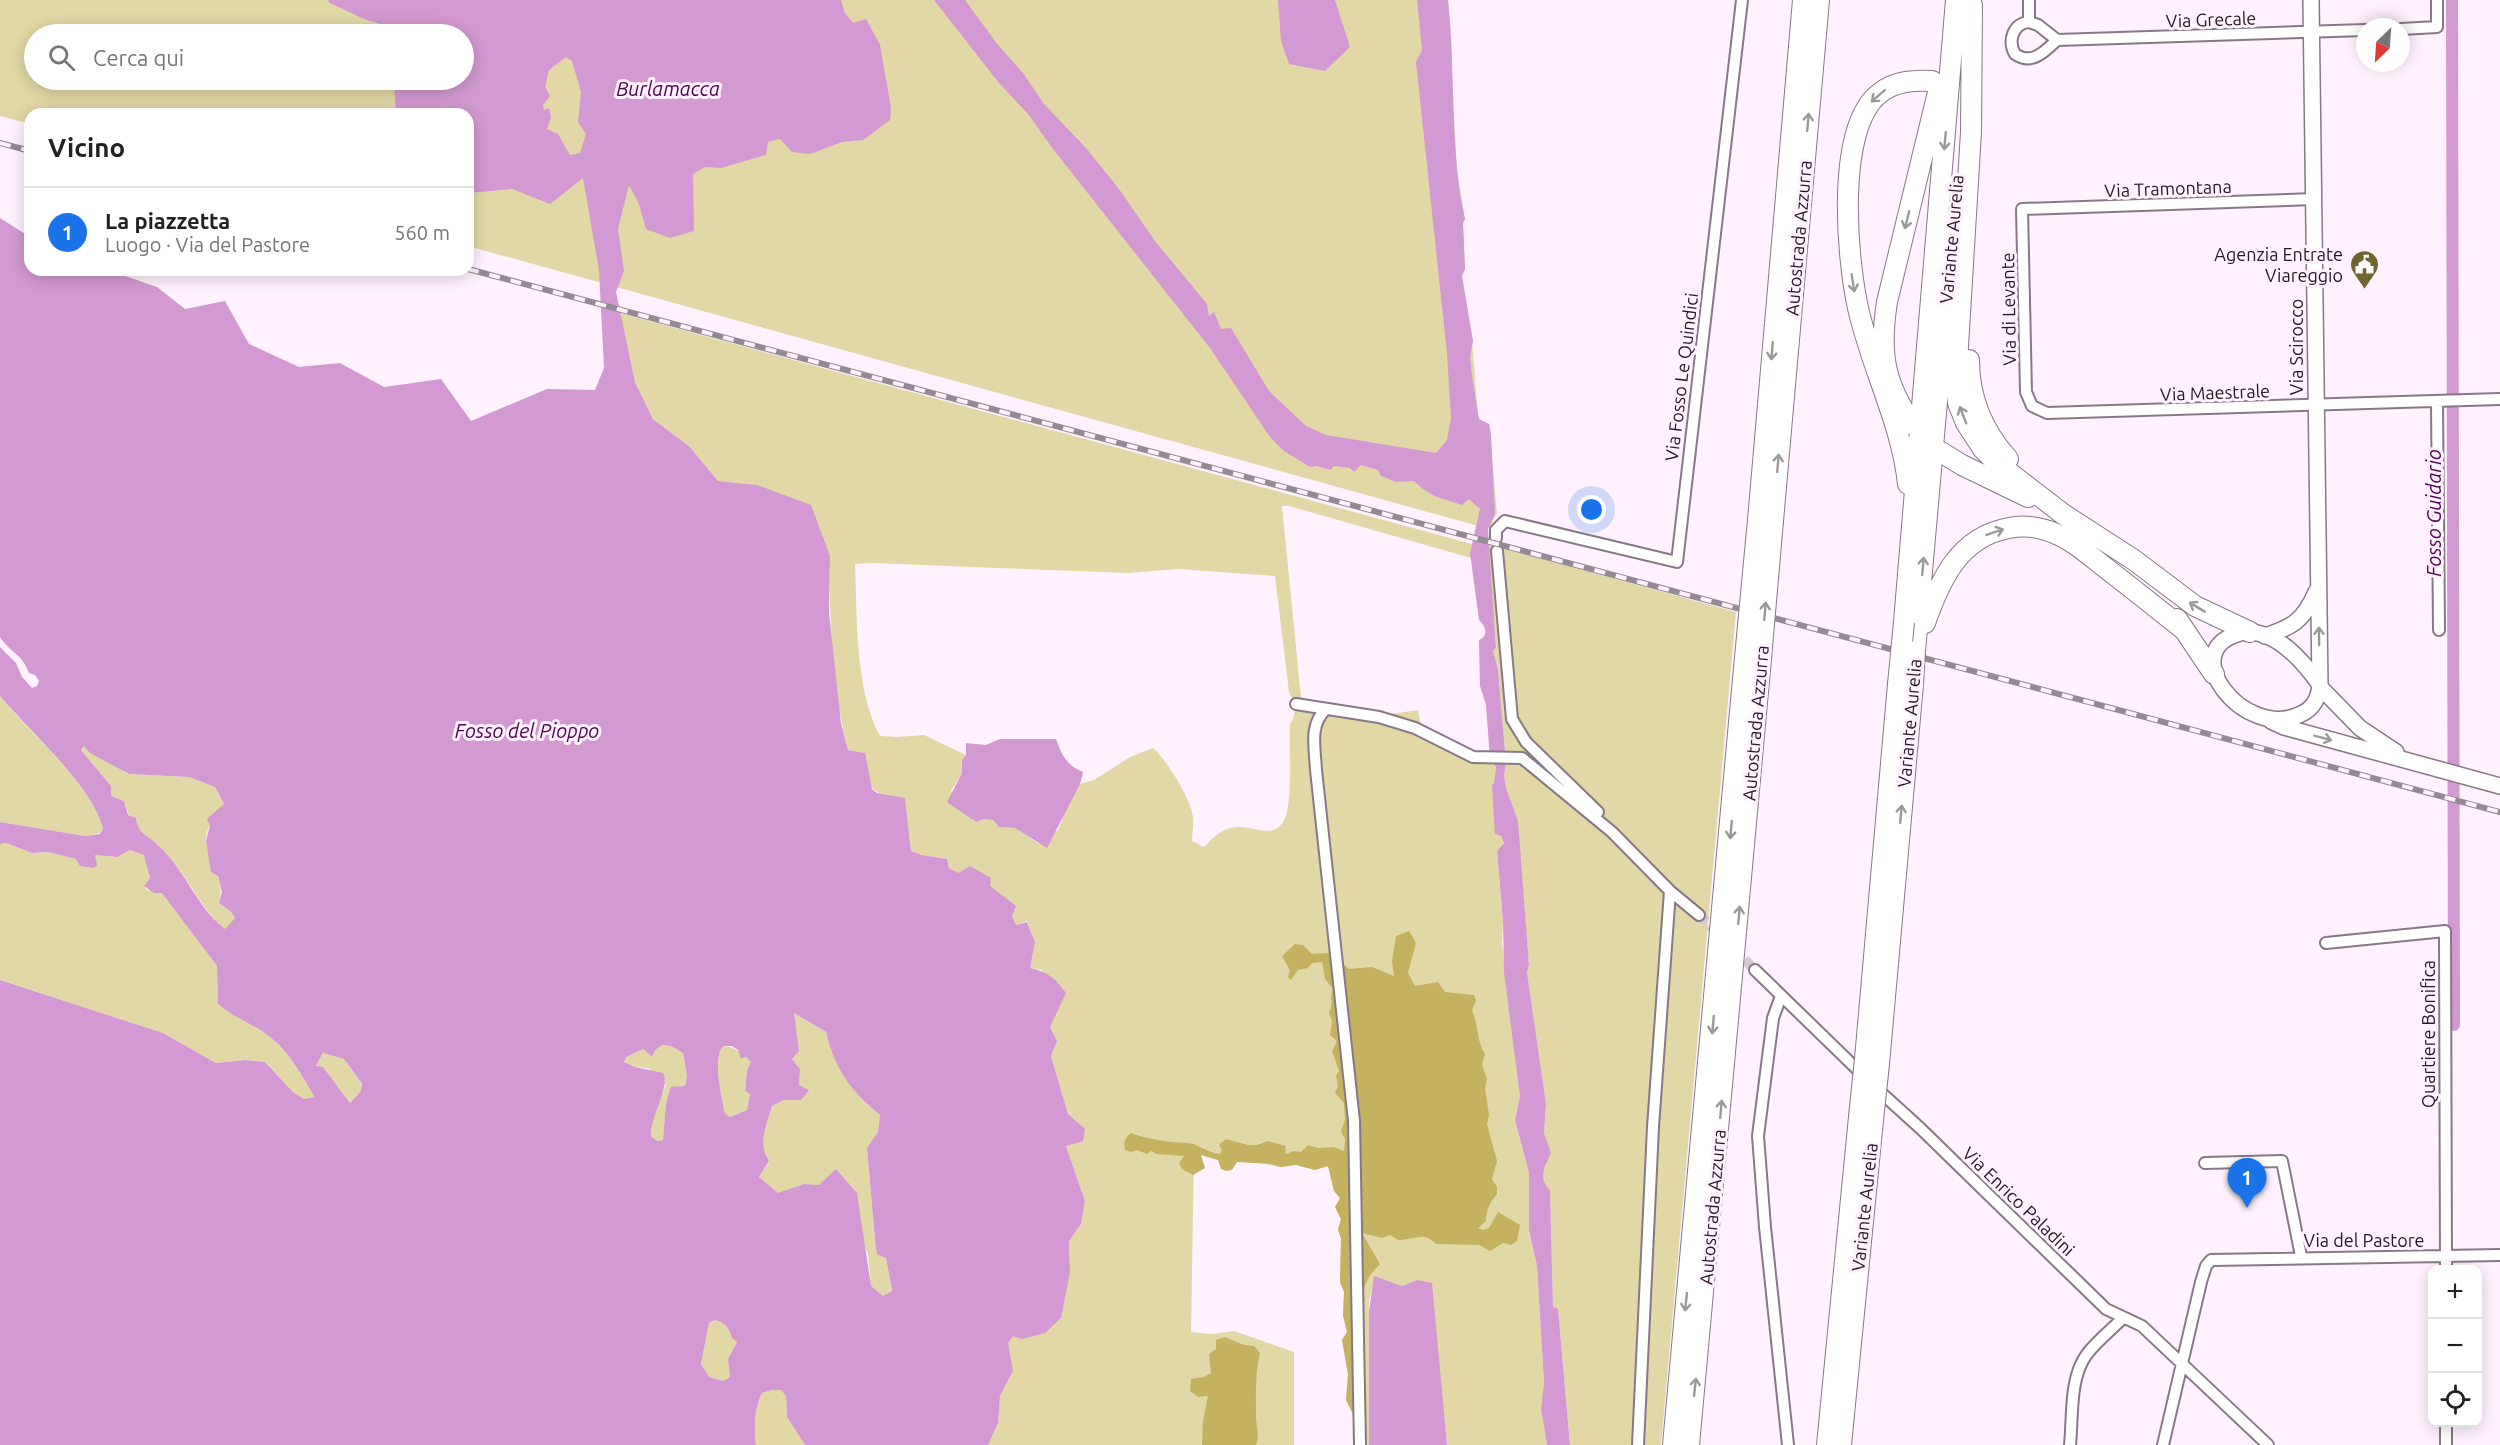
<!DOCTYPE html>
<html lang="it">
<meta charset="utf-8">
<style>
body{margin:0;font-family:Ubuntu,sans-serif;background:#f2f2f2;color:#202124}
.controls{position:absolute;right:18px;bottom:18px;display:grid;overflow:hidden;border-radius:12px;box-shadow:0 3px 15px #0003}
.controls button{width:54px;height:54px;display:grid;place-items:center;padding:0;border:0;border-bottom:2px solid #e0e0e0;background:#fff;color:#202124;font:30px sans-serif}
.compass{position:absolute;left:2356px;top:18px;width:54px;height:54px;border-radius:50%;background:#fff;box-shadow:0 3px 15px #0003;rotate:205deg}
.you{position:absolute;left:1592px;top:510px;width:21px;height:21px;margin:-15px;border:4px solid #fff;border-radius:50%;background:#1a73e8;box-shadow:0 0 0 9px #1a73e833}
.badge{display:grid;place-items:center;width:39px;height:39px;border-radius:50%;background:#1a73e8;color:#fff;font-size:20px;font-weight:700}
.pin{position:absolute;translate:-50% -50px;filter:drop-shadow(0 2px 3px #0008)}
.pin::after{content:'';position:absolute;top:32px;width:21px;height:18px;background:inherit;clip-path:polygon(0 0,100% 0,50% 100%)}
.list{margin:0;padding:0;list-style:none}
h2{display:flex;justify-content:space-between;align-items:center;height:78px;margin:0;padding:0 24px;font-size:26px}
h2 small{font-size:20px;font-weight:400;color:#757577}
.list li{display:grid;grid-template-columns:39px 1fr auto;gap:18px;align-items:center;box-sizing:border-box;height:90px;padding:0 24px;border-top:2px solid #e0e0e0}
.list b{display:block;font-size:22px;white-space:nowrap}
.list p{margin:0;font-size:20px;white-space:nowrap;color:#757577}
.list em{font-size:20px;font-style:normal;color:#757577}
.icon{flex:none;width:33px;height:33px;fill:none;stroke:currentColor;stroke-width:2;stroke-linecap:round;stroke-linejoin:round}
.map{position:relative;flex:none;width:2500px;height:1445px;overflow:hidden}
.search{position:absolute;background:#fff;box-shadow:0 3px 15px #0003;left:24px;top:24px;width:450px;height:66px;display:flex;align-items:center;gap:15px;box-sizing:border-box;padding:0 21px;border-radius:33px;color:#757577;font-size:22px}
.panel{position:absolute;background:#fff;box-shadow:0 3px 15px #0003;left:24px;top:108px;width:450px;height:168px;border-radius:18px}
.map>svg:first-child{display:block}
</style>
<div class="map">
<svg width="2500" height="1445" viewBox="0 0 2500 1445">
<rect width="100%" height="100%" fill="#fff2fe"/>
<path fill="#e2d7a6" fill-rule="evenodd" d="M0,0H1448L1457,172L1465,219L1463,224L1465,269L1461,276L1472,341L1478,418L1489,425L1497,513L1489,529L468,246V114H30V124L0,116ZM34,34H464V80H34Z
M620,313L1472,544L1471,558L1289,506H1282L1301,698L1315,702L1390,714L1418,710L1422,731L1490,759L1496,767L1494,783L1504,843L1497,851L1503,921L1502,943L1520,1096L1515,1120L1529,1173V1230L1537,1266L1544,1382L1541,1409L1547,1445H1447L1443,1406L1417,1280L1402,1286L1375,1277L1369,1300V1445H1360L1359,1413L1352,1412L1346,1400L1348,1374L1342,1340L1347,1332L1343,1315L1344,1292L1340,1282L1341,1238L1338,1230L1341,1219L1335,1207L1340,1198L1334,1191L1328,1166L1315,1170L1296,1165L1280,1167L1251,1161L1218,1160L1194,1153L1191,1332L1212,1334L1234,1331L1294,1352V1445H988L998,1423L1000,1396L1013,1371L1007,1343L1070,1272L1069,1240L1081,1224L1085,1201L1066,1146L1068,1114L1051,1056L1057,1041L1050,1028L1042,970L1030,968L1035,942L1027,921L1016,925C999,880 986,888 949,868L947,859L922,855L911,851L905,799C869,792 868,792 865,753L848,750C832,687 829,621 830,556L756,485L718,481L690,447L653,419L635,382ZM872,563L1128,573L1178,569L1275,576L1289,692C1296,705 1297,712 1290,725C1289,748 1293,799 1285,818C1275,842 1251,824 1235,827C1221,829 1213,838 1204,847L1192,841C1192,833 1194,825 1193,817C1190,797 1168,762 1153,748L1130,757L1094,780L1080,784L1066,809L1058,830L1039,844L1015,828L999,827L993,820L984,819L975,822L960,809L951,791L962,773V760L966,755L924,735L897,737L880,736C855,691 857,615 855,564Z
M1488,544L1736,612L1661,1445H1570L1558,1310L1553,1307L1550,1191C1538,1179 1544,1167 1550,1153L1544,1133L1546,1104L1527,972L1529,965L1517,819L1506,788L1504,775L1506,763L1498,669L1493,651L1496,648Z
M0,696C33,737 85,777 103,827L100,833L85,836L0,822Z
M84,746L128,774L189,777L215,787L224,804C217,814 204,829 206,843C209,864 226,880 219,903L231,912L235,918L225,930C198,906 185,869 158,845C147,835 138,835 136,818L129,815L124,801L111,796V786L81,750Z
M6,843L32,853L48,852L76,859L94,858L95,855L116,857L130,850L145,855L150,878L145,886L147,890L162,892L217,966L218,1004L271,1037L286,1052L316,1098L304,1099L293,1092L265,1062L245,1060L216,1063L163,1033L0,980V844Z
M794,1013L826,1032C834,1067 853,1093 880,1115L878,1132L867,1149L875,1240L886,1258L892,1292L883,1296L871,1287L868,1254L836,1170L819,1185L804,1184L778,1194L759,1177L769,1162C757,1144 767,1125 772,1106L784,1100H801L808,1090L799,1085L800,1069L792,1059L798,1051Z
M662,1045L671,1046L683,1053L687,1076L685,1086L676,1087L666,1103L663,1140L657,1141L651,1136V1123L666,1085L648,1068L635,1067L624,1062L625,1057L643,1049L652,1057L655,1049Z
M723,1046C736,1047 742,1053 751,1062L747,1070L745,1091L750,1094L747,1110L730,1117L725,1115C722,1097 712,1061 723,1046Z
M323,1053L344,1059L362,1085L361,1091L350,1103L323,1067H316Z
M715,1320L724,1323L737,1342L728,1359L730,1377L723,1381L709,1377L701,1364L709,1323Z
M772,1390H781L786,1396L787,1417L805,1445H756C754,1429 754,1408 762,1393Z"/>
<path fill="#c4b261" d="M1409,931L1416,943L1408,973L1415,986L1438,982L1445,992L1474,995L1476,1001L1472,1010C1479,1025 1476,1040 1485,1054L1482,1065L1487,1079L1485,1088L1489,1115L1487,1124L1497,1161L1492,1179L1497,1187V1194C1490,1202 1486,1210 1486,1221L1478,1228L1483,1230L1489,1228L1498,1212L1520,1225L1517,1241L1511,1245L1503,1243L1490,1251L1479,1245L1436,1244C1425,1231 1413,1240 1398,1240L1390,1235L1382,1238L1362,1233L1380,1264C1370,1274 1361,1285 1365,1300C1357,1309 1351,1328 1355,1339L1357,1410L1352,1412L1346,1400L1348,1374L1342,1340L1347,1332L1343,1315L1344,1292L1340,1282L1341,1238L1338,1230L1341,1219L1335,1207L1340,1198L1334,1191L1328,1166L1315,1170L1296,1165L1280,1167L1271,1164L1237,1162L1232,1170L1226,1171L1221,1169L1218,1160L1201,1155L1205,1168L1193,1175L1182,1169L1179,1163L1184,1156L1157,1154L1151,1151L1147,1154L1137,1150L1131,1152L1125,1150C1123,1142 1125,1138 1131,1133C1146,1139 1172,1143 1188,1143C1199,1144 1207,1153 1220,1154L1222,1150L1219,1145L1226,1139L1248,1145H1257L1268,1141L1286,1146L1285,1153L1288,1154L1293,1151L1301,1152L1308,1145L1318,1148L1334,1147L1344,1151L1345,1139L1341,1131L1345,1120L1344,1103L1335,1093L1338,1086L1336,1076L1339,1071L1332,1051L1337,1041L1330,1035L1332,1021L1329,1013C1334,1004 1329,998 1333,989L1325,979L1322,962L1312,963L1308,968L1298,970L1291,980L1288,977L1290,970L1282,956L1295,944L1303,945L1312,954L1330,953L1349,969L1372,967L1394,976L1392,961L1396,936Z
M1225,1337L1244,1345L1254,1346L1260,1353C1255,1374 1256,1396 1256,1416C1256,1427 1260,1434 1256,1445H1202L1203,1421L1208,1396L1198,1397L1190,1391L1191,1379L1204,1377L1211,1373L1209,1354L1216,1349V1340Z"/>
<path fill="#d399d2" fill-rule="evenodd" d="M328,0H841L845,13L853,23L866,19L880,45L891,108L890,120L863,140L842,142L810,154L792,152L780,139L768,142L766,155L721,168L705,167L693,174L694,231L670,238L646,229L639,204L629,185L618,229L624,271L616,292L635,382L653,419L690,447L718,481L757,485L811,505L830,556L829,613L841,723L848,750L865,753L872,789L877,793L905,798L911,851L922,855L947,859L949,868L959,873L970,866L991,878L990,886L1016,906L1012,916L1016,925L1027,922L1035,942L1030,968C1048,972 1055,978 1066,993L1050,1027L1057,1041L1051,1056L1068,1114L1085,1129L1083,1141L1066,1146L1085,1201L1081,1224L1069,1241L1070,1272L1061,1318L1045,1333L1022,1339L1013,1336L1008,1343L1013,1371L1000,1396L998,1423L988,1445H805L787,1417L786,1396L781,1390H772L762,1393C754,1408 754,1429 756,1445H0V980L163,1033L216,1063L245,1060L265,1062L293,1092L304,1099L315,1097C302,1077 290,1052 270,1037C254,1024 234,1018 218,1004L217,966L162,893H154L144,886L150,878L144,855L130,850L117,857L95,855L97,865L94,868L80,866L76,859L48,852L32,853L6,843L0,844V822L85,836L100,834L103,828C90,783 30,732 0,696V647L16,663L22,677L32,688L37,686L39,681L35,675L29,673C21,652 11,654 0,637V218L30,237V270H108L157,287L185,309L225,301L249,344L299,367L340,363L384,387L441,379L471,421L547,389L595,390L604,368L599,270L583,178L550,204L512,189L468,193V114H396L394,80H464V34H391L390,27L364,19L330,3ZM566,57L572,61L581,92L578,122L586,134L580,153L570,155L558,134L547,129L551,118L549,108L544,110L543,105L550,96L545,87L549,70ZM84,746L90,753L129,774L189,777L215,787L224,804L207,819L210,825L206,841L211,872L218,876L222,892L219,903L231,912L235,918L225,929C197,908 185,869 158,845C148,835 138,835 136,818L128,815L124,801L111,796V786L81,750ZM794,1013L826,1032C835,1070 851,1091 880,1115L878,1132L867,1148L875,1240L877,1254L886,1258L892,1291L883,1296L871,1286L857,1193L836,1169L819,1185L804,1184L778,1193L759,1177L769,1161C757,1144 767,1125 772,1106L784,1100H801L809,1090L799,1085L800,1069L792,1059L799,1051ZM662,1045L671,1046L683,1053L687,1076L685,1086L671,1087L666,1103L663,1140L657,1141L651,1136C650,1116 671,1087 663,1073L635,1067L624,1062L626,1057L643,1049L652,1057L655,1050ZM723,1046H732L738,1050L741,1058L746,1057L751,1062L747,1070L745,1091L750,1094L747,1110L730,1117L725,1114C722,1098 712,1060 723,1046ZM323,1053L344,1059L362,1084L361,1091L350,1103L323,1067L316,1066ZM715,1320C726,1323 729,1328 732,1338L737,1342L728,1359L730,1377L723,1381L709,1377L701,1364L709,1323Z
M934,0H965L998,45L1023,73L1044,104L1086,148L1119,189L1155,241L1207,304L1209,316L1214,312L1221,329L1231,328L1269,391L1306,426L1326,435L1436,453L1447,440L1451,418L1447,353L1416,62L1422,50L1417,0H1448C1456,73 1449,147 1465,219L1463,223L1465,269L1462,276L1473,341L1470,357L1472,376L1479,419L1489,424L1491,434L1495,514L1488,529L1496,648L1493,651L1498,669L1506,763L1504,775L1506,788L1518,821L1529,965L1527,972L1546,1104L1544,1133L1551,1153C1544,1167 1538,1179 1550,1190L1553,1307L1558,1309L1570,1445H1547L1541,1409L1544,1382L1537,1266L1529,1230V1173L1515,1120L1520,1096L1504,972L1503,921L1497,851L1504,843L1501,836L1495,834L1492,785L1494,783L1496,767L1490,759L1486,705L1480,686L1479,640C1490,635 1485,626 1479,620L1470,553L1480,509L1469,499L1462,505C1441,498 1430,497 1414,481L1396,482L1381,476L1378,470L1361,465L1354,472L1350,468L1334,466L1331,470L1316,466L1310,467L1284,451L1270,437L1210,348L1053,149L1028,114L999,83Z
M1278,0H1335L1350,47L1325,71L1289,64L1281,41Z
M1000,739H1056C1062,755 1066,765 1083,772L1080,784L1047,848L1015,828L999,827L993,820L984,819L976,822L947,802L962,773V760L966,755V743L986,745Z
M1374,1276L1402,1286L1417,1280L1432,1283L1447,1445H1369V1311Z"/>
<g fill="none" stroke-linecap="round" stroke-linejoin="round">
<path stroke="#d399d2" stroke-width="12" d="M2452,0L2454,1025"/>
<path stroke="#d3c7d2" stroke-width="10" stroke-dasharray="10 5" stroke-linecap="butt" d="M1699,915L1721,936
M1734,949L1755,970"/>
<defs>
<path id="street" d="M2029,0V22
M2029,22L2038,25L2057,40C2045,51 2032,66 2015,54C2007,40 2014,23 2029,22Z
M2401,29L2437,27V0
M2057,40L2365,30
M2315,199L2022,209L2026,392L2032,406L2047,413L2500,399
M2437,402L2439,630
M1496,538V530L1505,521L1677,562L1742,0
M1497,551L1512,719L1526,742L1598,812
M1296,704L1379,717L1415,728L1473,757L1522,758L1612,832L1670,891L1699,915
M1325,710C1309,726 1315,748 1316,770L1354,1121L1360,1445
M2326,943L2445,931L2446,1270
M1755,970L1864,1076
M1781,996L1773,1018L1758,1136L1765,1227L1788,1445
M1877,1089L1920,1128L2106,1309L2142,1326L2268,1445
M2205,1163L2282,1161L2301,1256
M2446,1422V1445
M1638,1445L1653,1127L1670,891
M2070,1445C2073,1417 2069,1378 2087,1354C2097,1341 2112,1329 2123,1318
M2163,1445L2201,1282L2206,1266L2211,1260L2500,1255"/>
<path id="secondary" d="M2311,0L2320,685
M2245,632C2277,630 2303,661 2320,685C2319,697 2313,709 2301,714C2245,743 2169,647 2245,632Z
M2265,636C2293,627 2304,620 2316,592
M2320,687L2360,728L2396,752
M2271,721L2284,727L2500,786"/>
<path id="highway" d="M1972,5L1971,132L1956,379L1958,403L1966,423L1983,449L1998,464L2063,514L2134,560L2195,606L2250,632
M1969,360C1969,398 1982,430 2008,459
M1913,425C1884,383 1879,353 1887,302L1940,84
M1941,452L1962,465L2028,497
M1908,484C1902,424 1871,367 1858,308C1847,258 1835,127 1880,93C1895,81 1914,80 1932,81
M1758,520L1803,0
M1773,521L1819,0
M2177,619L2214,674
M1904,622L1956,0
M1925,623C1940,580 1959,537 2009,528C2023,525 2040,527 2054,533C2074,541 2090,556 2107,569C2133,589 2158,609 2183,629
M1915,651L1953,220
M1865,1059L1898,684
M1879,1064L1913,684
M1673,1445L1744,668
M1689,1445L1760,670
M1827,1445L1859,1117
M1841,1445L1873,1120"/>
</defs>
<use href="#street" stroke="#877886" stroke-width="14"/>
<use href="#secondary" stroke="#877886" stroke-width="18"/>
<use href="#highway" stroke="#877886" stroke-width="22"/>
<use href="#street" stroke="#fff" stroke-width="10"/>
<use href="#secondary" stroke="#fff" stroke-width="15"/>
<use href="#highway" stroke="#fff" stroke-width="20"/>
<defs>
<path id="rail" d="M0,143L30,151
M468,269L2500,812"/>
</defs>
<use href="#rail" stroke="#948a93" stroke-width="6"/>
<use href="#rail" stroke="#fff2fe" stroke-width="4" stroke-dasharray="11" stroke-linecap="butt"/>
<defs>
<path id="highway-bridge" d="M1744,668L1758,520
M1760,670L1773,521
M1898,684L1904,622
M1913,684L1915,651
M1859,1117L1865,1059
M1873,1120L1879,1064"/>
</defs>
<use href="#highway-bridge" stroke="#877886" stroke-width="22" stroke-linecap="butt"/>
<use href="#highway-bridge" stroke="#fff" stroke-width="20"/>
</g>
<defs><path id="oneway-shaft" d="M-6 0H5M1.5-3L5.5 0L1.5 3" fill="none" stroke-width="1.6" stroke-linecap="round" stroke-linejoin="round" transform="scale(1.5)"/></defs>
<g stroke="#9b989b">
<use href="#oneway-shaft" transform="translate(1878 96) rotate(139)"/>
<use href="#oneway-shaft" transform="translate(1808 122) rotate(-85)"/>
<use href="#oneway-shaft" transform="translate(1945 141) rotate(95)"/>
<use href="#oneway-shaft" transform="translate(1907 220) rotate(104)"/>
<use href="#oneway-shaft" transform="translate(1853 283) rotate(81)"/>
<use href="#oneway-shaft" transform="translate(1772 351) rotate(95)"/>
<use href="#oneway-shaft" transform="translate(1963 415) rotate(-111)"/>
<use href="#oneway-shaft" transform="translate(1778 463) rotate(-85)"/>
<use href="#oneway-shaft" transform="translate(1995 532) rotate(-19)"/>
<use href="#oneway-shaft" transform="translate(1923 566) rotate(-85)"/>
<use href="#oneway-shaft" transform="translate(2197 607) rotate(-149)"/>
<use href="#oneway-shaft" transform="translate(1765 611) rotate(-85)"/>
<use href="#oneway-shaft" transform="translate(2319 636) rotate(-91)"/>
<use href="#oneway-shaft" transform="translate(2323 738) rotate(15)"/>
<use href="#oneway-shaft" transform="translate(1901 814) rotate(-85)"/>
<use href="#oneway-shaft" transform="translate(1731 830) rotate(95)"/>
<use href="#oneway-shaft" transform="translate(1739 915) rotate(-85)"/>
<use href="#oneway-shaft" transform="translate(1713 1025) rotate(95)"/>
<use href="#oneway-shaft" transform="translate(1721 1109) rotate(-85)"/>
<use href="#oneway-shaft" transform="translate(1686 1302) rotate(96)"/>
<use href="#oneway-shaft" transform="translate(1695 1387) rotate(-84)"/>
</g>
<defs>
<symbol id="civic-pin" viewBox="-11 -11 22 30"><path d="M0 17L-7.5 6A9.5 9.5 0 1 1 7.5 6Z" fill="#706431" stroke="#fff2fe"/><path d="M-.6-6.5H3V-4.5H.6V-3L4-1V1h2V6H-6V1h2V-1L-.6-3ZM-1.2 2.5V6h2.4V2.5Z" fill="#fff"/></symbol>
</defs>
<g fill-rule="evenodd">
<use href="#civic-pin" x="2348" y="248" width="33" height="45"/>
</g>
<g text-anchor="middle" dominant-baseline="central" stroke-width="6" stroke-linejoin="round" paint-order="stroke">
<g font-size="18" fill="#211b21" stroke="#fff2fe">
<text transform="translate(2211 19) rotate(-2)">Via Grecale</text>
<text transform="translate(2168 188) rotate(-2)">Via Tramontana</text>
<text transform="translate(1798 238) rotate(-85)">Autostrada Azzurra</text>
<text transform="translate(1951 239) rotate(-85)">Variante Aurelia</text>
<text transform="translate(2008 309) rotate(-91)">Via di Levante</text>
<text transform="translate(2296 347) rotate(-90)">Via Scirocco</text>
<text transform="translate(1681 377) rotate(-83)">Via Fosso Le Quindici</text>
<text transform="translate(2215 392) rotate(-2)">Via Maestrale</text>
<text transform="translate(1755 723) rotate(-85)">Autostrada Azzurra</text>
<text transform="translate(1909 723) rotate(-85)">Variante Aurelia</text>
<text transform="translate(2428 1034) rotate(-90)">Quartiere Bonifica</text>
<text transform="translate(2019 1201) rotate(44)">Via Enrico Paladini</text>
<text transform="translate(1712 1207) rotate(-85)">Autostrada Azzurra</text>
<text transform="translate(1864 1207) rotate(-84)">Variante Aurelia</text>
<text x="2364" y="1240">Via del Pastore</text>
</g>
<g font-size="18" fill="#211b21" stroke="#fff2fe" text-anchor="end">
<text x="2343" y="254">Agenzia Entrate<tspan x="2343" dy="21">Viareggio</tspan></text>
</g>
<g font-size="20" font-style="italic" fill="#4c034e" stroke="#fff2fe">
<text x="668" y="88">Burlamacca</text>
<text transform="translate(2433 513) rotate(-90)">Fosso Guidario</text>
<text x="527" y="730">Fosso del Pioppo</text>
</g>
</g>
</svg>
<div class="controls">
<button>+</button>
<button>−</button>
<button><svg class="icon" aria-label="locate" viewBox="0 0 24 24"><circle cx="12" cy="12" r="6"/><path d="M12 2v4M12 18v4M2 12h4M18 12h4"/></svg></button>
</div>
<svg class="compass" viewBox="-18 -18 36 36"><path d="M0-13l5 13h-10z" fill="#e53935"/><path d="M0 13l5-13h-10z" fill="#757577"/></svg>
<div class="you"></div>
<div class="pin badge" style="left:2247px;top:1208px">1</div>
<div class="search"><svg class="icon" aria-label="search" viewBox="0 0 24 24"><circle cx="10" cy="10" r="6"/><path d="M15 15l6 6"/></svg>Cerca qui</div>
<section class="panel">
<h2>Vicino<small></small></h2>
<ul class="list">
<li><span class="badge">1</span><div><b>La piazzetta</b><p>Luogo · Via del Pastore</p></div><em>560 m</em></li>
</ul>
</section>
</div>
